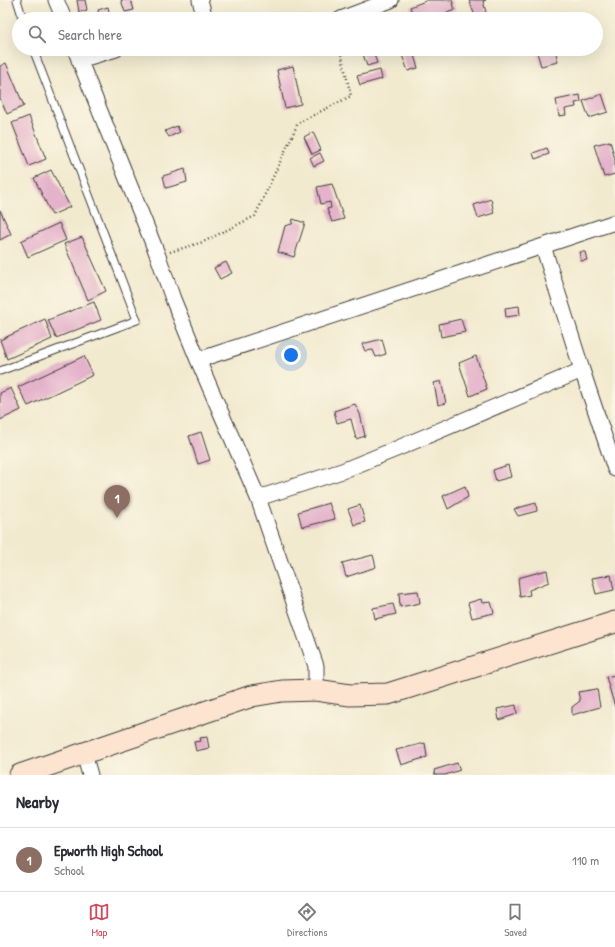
<!DOCTYPE html>
<style>
body{margin:0;font-family:"Patrick Hand",sans-serif;background:#f2f2f3;color:#2b2b33}
.you{position:absolute;left:291px;top:355px;width:14px;height:14px;margin:-10px;border:3px solid #fff;border-radius:50%;background:#1a73e8;box-shadow:0 0 0 6px #1a73e833}
.badge{display:grid;place-items:center;width:26px;height:26px;border-radius:50%;background:#d1495b;color:#fff;font-size:13px;font-weight:700}
.pin{position:absolute;translate:-50% -33px;filter:drop-shadow(0 1px 2px #0008)}
.pin::after{content:'';position:absolute;top:21px;width:14px;height:12px;background:inherit;clip-path:polygon(0 0,100% 0,50% 100%)}
.list{margin:0;padding:0;list-style:none}
h2{display:flex;justify-content:space-between;align-items:center;height:52px;margin:0;padding:0 16px;font-size:17px}
h2 small{font-size:13px;font-weight:400;color:#7c7c81}
.list li{display:grid;grid-template-columns:26px 1fr auto;gap:12px;align-items:center;box-sizing:border-box;height:64px;padding:0 16px;border-top:1px solid #e1e1e2}
.list b{display:block;font-size:15px;white-space:nowrap}
.list p{margin:0;font-size:13px;white-space:nowrap;color:#7c7c81}
.list em{font-size:13px;font-style:normal;color:#7c7c81}
.icon{flex:none;width:22px;height:22px;fill:none;stroke:currentColor;stroke-width:2;stroke-linecap:round;stroke-linejoin:round}
.map{position:relative;flex:none;width:615px;height:775px;overflow:hidden}
.search{position:absolute;background:#fff;box-shadow:0 4px 16px #0002;left:12px;right:12px;top:12px;height:44px;display:flex;align-items:center;gap:10px;box-sizing:border-box;padding:0 14px;border-radius:22px;color:#7c7c81;font-size:15px}
.sheet{height:116px;background:#fff}
nav{display:flex;justify-content:space-around;align-items:center;box-sizing:border-box;height:56px;border-top:1px solid #e1e1e2;background:#fff;font-size:11px;color:#7c7c81}
nav a{display:grid;justify-items:center;gap:2px}
nav .on{color:#d1495b}
.map>svg:first-child{display:block}
</style>
<div class="map">
<svg width="615" height="775" viewBox="0 0 615 775">
<rect width="100%" height="100%" fill="#fcf5e5"/>
<filter id="ink" filterUnits="userSpaceOnUse"><feTurbulence type="fractalNoise" baseFrequency=".025" numOctaves="2"/><feDisplacementMap in="SourceGraphic" scale="8" xChannelSelector="R" yChannelSelector="G"/><feConvolveMatrix kernelMatrix="1 2 1 2 8 2 1 2 1" color-interpolation-filters="sRGB"/></filter>
<filter id="wash" filterUnits="userSpaceOnUse"><feTurbulence type="fractalNoise" baseFrequency=".012" numOctaves="4" result="noise"/><feDisplacementMap in="SourceGraphic" scale="16" xChannelSelector="R" yChannelSelector="G"/><feGaussianBlur stdDeviation="0.9" result="paint"/><feColorMatrix in="noise" values="0 0 0 0 0 0 0 0 0 0 0 0 0 0 0 0 0 1.4 0 .05"/><feComposite in="paint" operator="in"/></filter>
<g filter="url(#wash)">
<rect width="100%" height="100%" fill="#f2eacf"/>
<g id="blocks">
<path fill="#e4b2ca" d="M77,0H85L87,10L79,12Z
M121,0H131L134,10L125,12Z
M428,0H452L455,10L435,17L436,19H414L410,7Z
M469,0H486L483,1L486,12L475,16Z
M108,7L110,17L100,19L98,10Z
M410,13L412,19H405L404,15Z
M369,49H372L377,63L367,66L362,51Z
M536,49H555L558,62L541,66Z
M413,52L418,68L408,71L402,55Z
M6,63L24,106L7,114L0,98V66Z
M293,66L301,104L285,108L277,70Z
M380,70L382,79L360,85L357,76Z
M602,94L608,112L589,118L583,101Z
M580,95L581,102L575,103L576,107L565,109L566,115L559,116L556,100Z
M29,116L46,159L29,166L12,123Z
M177,126L180,132L169,137L165,131Z
M313,132L321,150L312,154L304,137Z
M610,141L615,159V174L604,177L594,145Z
M547,148L549,154L535,159L533,153Z
M320,153L324,161L314,166L310,158Z
M185,169L187,182L166,188L163,176Z
M51,170L70,207L52,215L34,178Z
M332,184L344,219L332,222L327,209L331,208L330,202L321,204L317,187Z
M491,199L494,213L478,218L474,205Z
M0,210L11,234L0,240Z
M293,219L305,223L294,257L278,252L285,226L292,224Z
M59,223L66,240L28,257L21,241Z
M82,237L106,291L88,300L64,244Z
M580,252H585L587,260L581,261Z
M226,262L232,273L220,279L214,268Z
M94,302L101,320L56,338L48,320Z
M519,306L520,315L506,317L505,308Z
M45,319L52,339L7,359L0,340Z
M461,319L465,332L441,337L439,324Z
M382,339L386,354L376,357L373,350L365,351L362,344Z
M84,356L93,375L28,406L18,387Z
M476,356L487,389L470,396L459,363Z
M441,381L446,403L438,405L434,383Z
M11,388L21,410L0,420V393Z
M355,404L360,414L365,436L356,439L351,419L337,423L334,411Z
M201,432L210,460L198,464L189,436Z
M508,465L511,477L496,481L493,470Z
M465,486L468,497L448,509L443,496Z
M329,503L335,519L302,527L298,512Z
M536,503L537,511L518,516L514,509Z
M360,505L365,522L354,525L348,509Z
M373,555L376,567L346,577L342,563Z
M547,570L549,582L529,590L530,595L520,597L518,578Z
M611,575L614,590L596,594L592,578Z
M418,591L420,603L400,607L399,593Z
M481,599L482,603L491,602L494,613L472,618L468,603Z
M393,604L396,614L375,619L373,608Z
M615,675V707L606,677Z
M597,689L600,707L572,715V707L580,701L578,692Z
M516,705L517,714L499,720L497,709Z
M207,737L209,748L196,751L194,742L201,741L200,738Z
M425,743L427,757L401,765L396,750Z
M457,763L460,770L445,775H435L434,770Z"/>
</g>
</g>
<g filter="url(#ink)">
<use href="#blocks" fill-opacity="0" stroke="#3c3b37" stroke-width="1"/>
<g fill="none" stroke-linecap="round" stroke-linejoin="round">
<defs>
<path id="lane" d="M17,0L23,19
M0,371L137,320L33,49"/>
<path id="street" d="M56,0L64,19
M200,0L205,19
M341,19L391,0
M75,49L158,256L173,299L198,360L258,498L316,666V690
M79,60L116,49
M543,246L615,222
M198,360L543,246L582,370L396,449L342,471L258,498
M582,370L615,469
M84,754L90,775"/>
<path id="secondary" d="M20,775L252,696L282,691L316,690L350,695L388,694L615,622"/>
</defs>
<use href="#lane" stroke="#3c3b37" stroke-width="9"/>
<use href="#street" stroke="#3c3b37" stroke-width="17"/>
<use href="#secondary" stroke="#3c3b37" stroke-width="23"/>
<path stroke="#3c3b37" stroke-width="2.5" stroke-dasharray="1 3" stroke-linecap="butt" d="M170,252L203,242L255,216L298,123L351,96L340,49"/>
<use href="#lane" stroke="#fff" stroke-width="7"/>
<use href="#street" stroke="#fff" stroke-width="15"/>
<use href="#secondary" stroke="#fde4d0" stroke-width="21"/>
</g>
</g>
</svg>
<div class="you"></div>
<div class="pin badge" style="left:117px;top:518px;background:#8d6e63">1</div>
<div class="search"><svg class="icon" aria-label="search" viewBox="0 0 24 24"><circle cx="10" cy="10" r="6"/><path d="M15 15l6 6"/></svg>Search here</div>
</div>
<section class="sheet">
<h2>Nearby<small></small></h2>
<ul class="list">
<li><span class="badge" style="background:#8d6e63">1</span><div><b>Epworth High School</b><p>School</p></div><em>110 m</em></li>
</ul>
</section>
<nav>
<a class="on"><svg class="icon" aria-label="map" viewBox="0 0 24 24"><path d="M3 6l6-2 6 2 6-2v14l-6 2-6-2-6 2zM9 4v14M15 6v14"/></svg>Map</a>
<a><svg class="icon" aria-label="directions" viewBox="0 0 24 24"><path d="M12 3l9 9-9 9-9-9zM9 14v-3h6M13 9l2 2-2 2"/></svg>Directions</a>
<a><svg class="icon" aria-label="saved" viewBox="0 0 24 24"><path d="M7 4h10v16l-5-4-5 4z"/></svg>Saved</a>
</nav>
